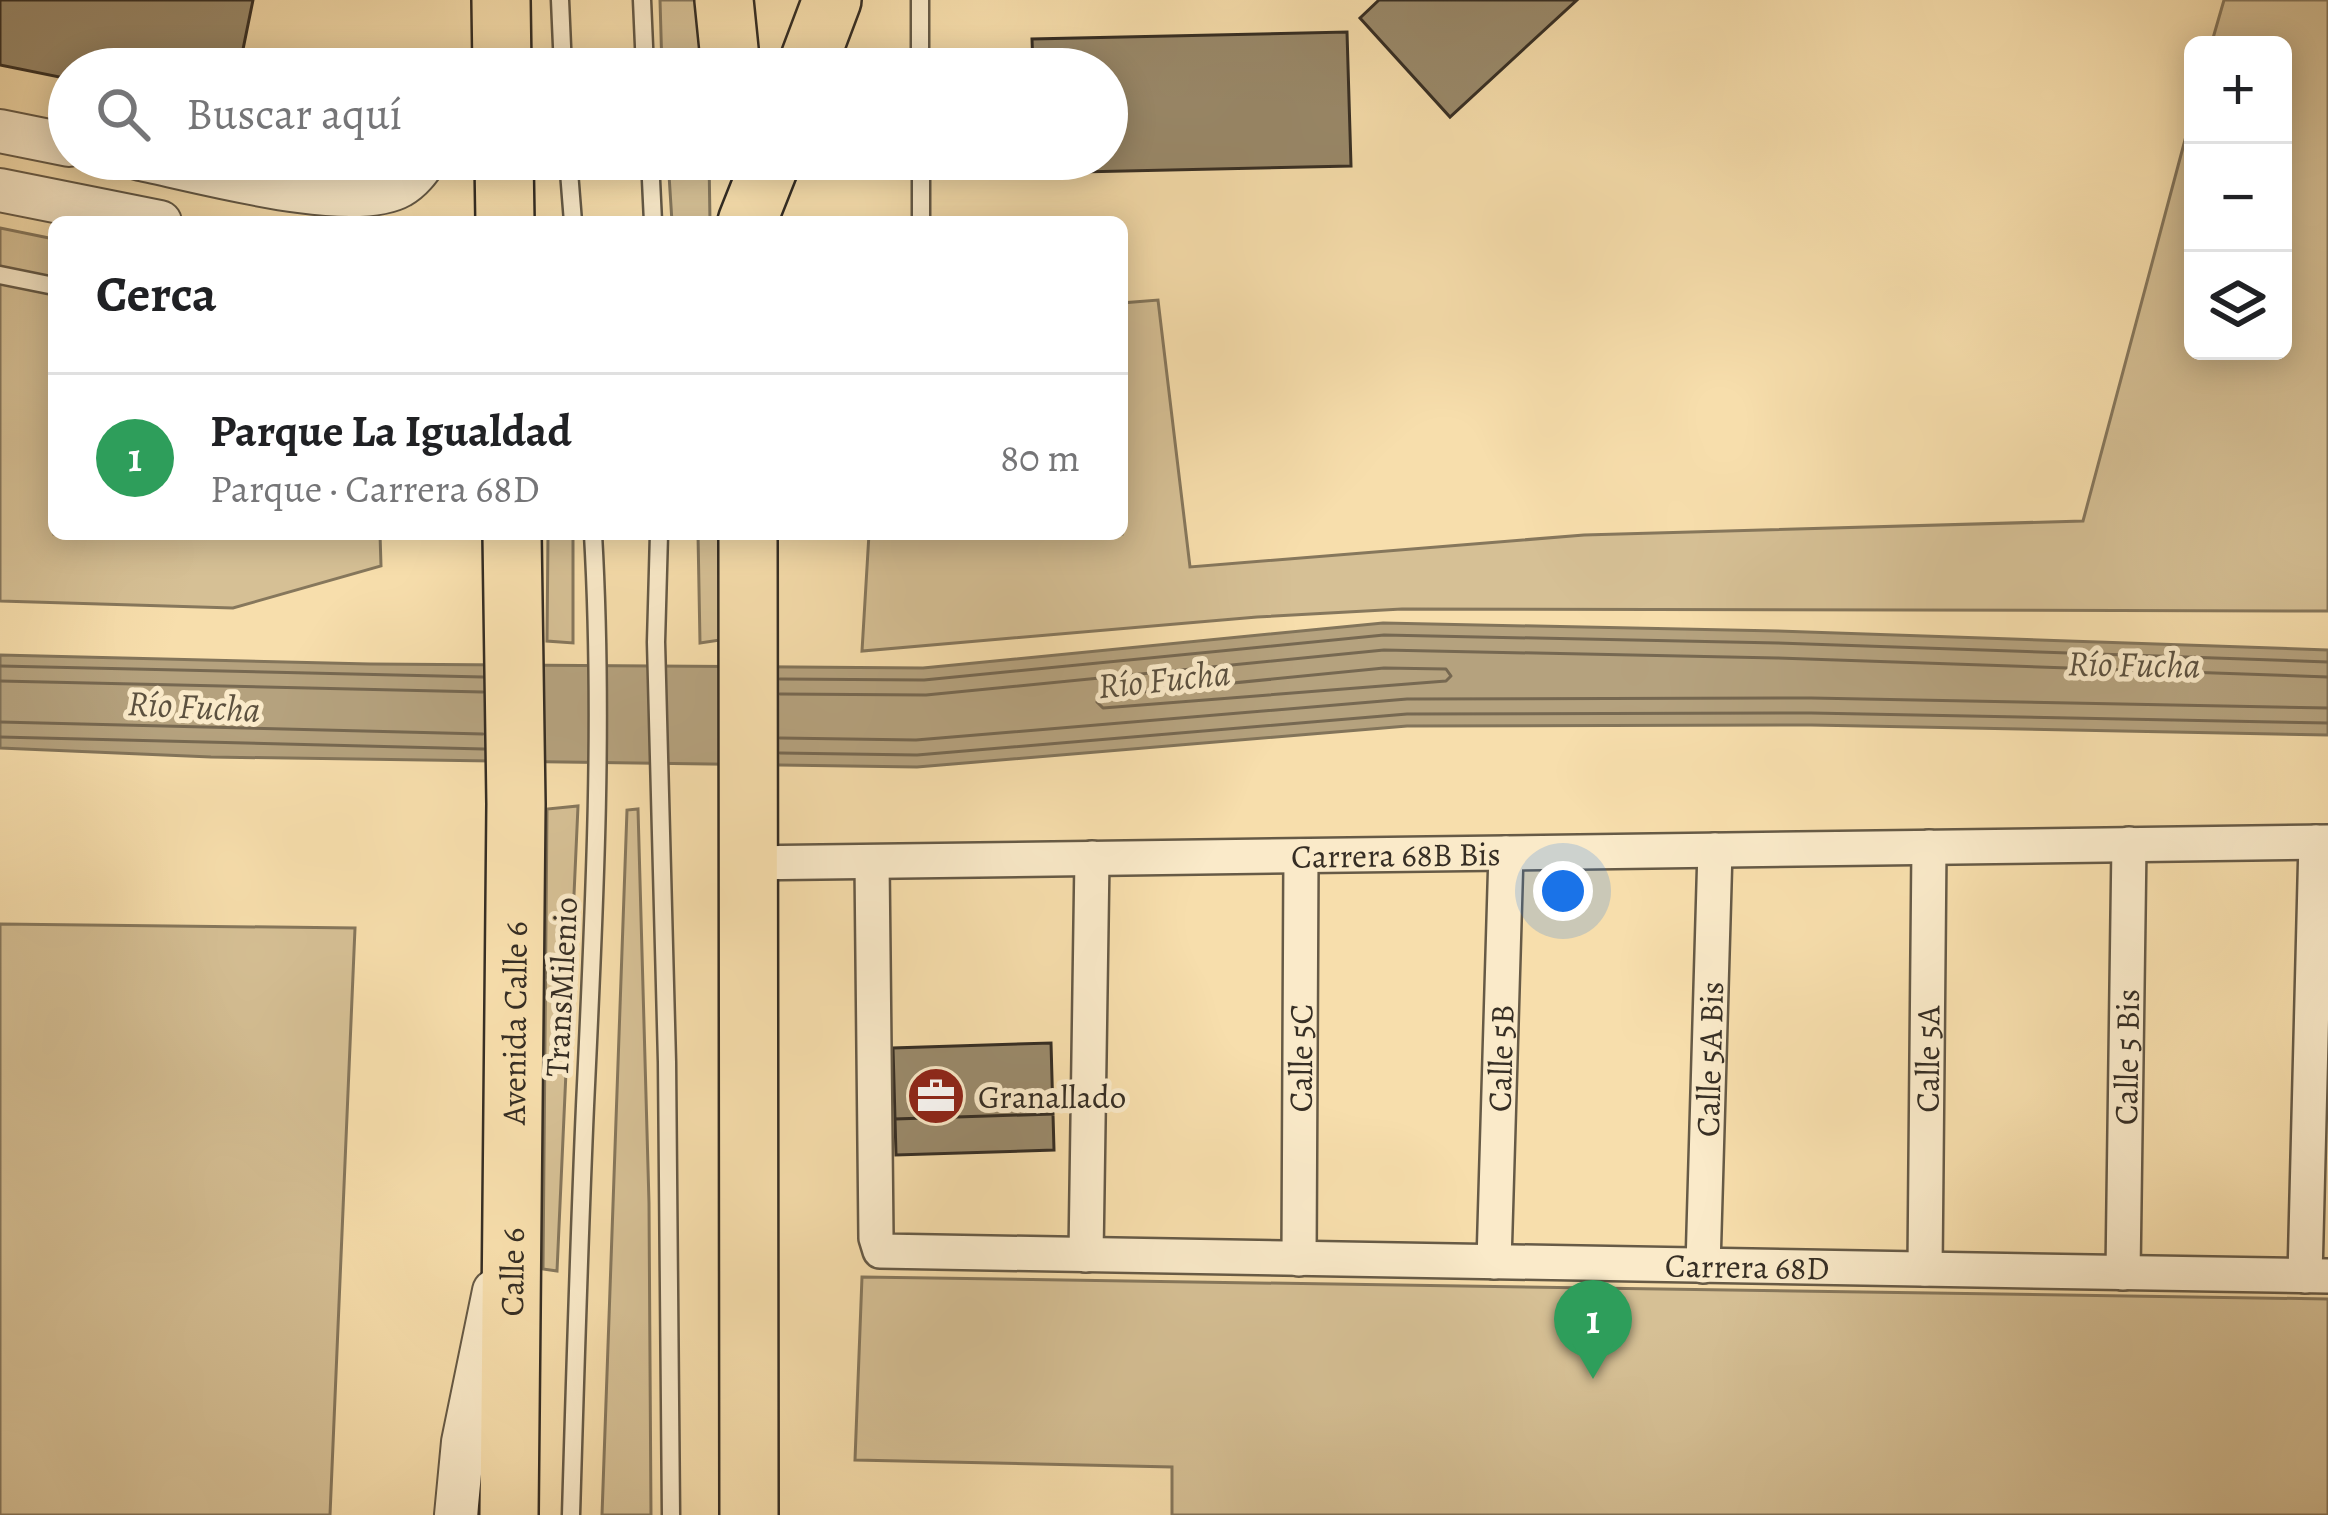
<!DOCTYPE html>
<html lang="es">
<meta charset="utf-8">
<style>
body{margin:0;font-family:Alegreya,serif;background:#f6f6f6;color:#202124}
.controls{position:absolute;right:36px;top:36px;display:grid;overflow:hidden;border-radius:18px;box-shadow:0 6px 30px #0003}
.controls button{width:108px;height:108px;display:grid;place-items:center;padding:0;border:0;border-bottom:3px solid #e0e0e0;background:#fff;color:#202124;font:60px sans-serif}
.you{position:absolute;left:1563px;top:891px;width:42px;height:42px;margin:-30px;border:9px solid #fff;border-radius:50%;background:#1a73e8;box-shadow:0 0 0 18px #1a73e833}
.badge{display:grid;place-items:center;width:78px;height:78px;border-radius:50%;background:#8f2418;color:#fff;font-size:39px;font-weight:700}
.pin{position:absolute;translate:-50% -99px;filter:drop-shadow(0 3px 6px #0008)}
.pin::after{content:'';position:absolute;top:63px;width:42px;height:36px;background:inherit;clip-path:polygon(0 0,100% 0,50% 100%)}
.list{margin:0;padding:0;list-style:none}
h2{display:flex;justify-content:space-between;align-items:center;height:156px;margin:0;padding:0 48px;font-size:51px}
h2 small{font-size:39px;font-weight:400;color:#757577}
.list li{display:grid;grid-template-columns:78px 1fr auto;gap:36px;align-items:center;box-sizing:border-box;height:168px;padding:0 48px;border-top:3px solid #e0e0e0}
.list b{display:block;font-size:45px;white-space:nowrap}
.list p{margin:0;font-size:39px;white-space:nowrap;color:#757577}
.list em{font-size:39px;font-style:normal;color:#757577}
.icon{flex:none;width:66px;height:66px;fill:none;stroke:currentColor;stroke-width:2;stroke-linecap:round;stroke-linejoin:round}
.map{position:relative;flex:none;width:2328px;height:1515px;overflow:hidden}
.search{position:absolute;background:#fff;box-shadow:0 6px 30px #0003;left:48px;top:48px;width:1080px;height:132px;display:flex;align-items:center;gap:30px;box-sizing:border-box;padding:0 42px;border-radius:66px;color:#757577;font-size:45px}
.panel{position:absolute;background:#fff;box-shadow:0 6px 30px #0003;left:48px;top:216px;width:1080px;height:324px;border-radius:18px}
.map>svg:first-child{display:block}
</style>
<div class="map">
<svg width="2328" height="1515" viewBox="0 0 2328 1515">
<rect width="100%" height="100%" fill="#f7deac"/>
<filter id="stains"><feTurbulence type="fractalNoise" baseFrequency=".00167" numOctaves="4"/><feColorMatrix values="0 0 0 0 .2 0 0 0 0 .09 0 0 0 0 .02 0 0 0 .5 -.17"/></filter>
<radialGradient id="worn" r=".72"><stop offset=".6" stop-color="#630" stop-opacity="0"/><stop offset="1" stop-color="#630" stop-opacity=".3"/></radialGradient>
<path fill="#d6c095" stroke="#86775c" stroke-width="3" d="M660,0H705L708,69H662Z
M2224,0H2328V611L1402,609L1257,617L862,651L869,534H1122V303L1158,300L1190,567L1584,535L2083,521L2193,110V351H2283V45H2211Z
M668,159H709L710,222H672Z
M0,228L54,239V534H380L381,566L233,608L0,601Z
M548,534H573V643L547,641Z
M698,534H720V640L700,643Z
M578,806L557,1271L543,1269L547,809Z
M638,809L649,1203L651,1515H602L627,810Z
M0,924L355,928L330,1515H0Z
M862,1277L2328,1299V1515H1172V1467L855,1460Z"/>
<path fill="#b5a27e" stroke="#82745a" stroke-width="3" d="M1383,623L1778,631L2328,650V735L1811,725L1407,726L917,767L211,757L0,748V655L370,664L923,668Z"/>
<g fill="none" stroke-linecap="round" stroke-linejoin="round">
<path stroke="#766851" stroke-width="3" d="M0,666L483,677
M1384,668L1446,669L1451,676L1446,681L1103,708L1097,702L1102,696Z
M780,679L924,680L1384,635L1778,643L2328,662
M0,681L483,692
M780,694L926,695L1384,650L1777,658L2328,677
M0,722L483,734
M0,737L484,749
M780,738L916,740L1407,699L1811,698L2328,708
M780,753L917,755L1407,714L1811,713L2328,723"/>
</g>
<path fill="#9a8a6b" stroke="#362e24" stroke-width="3" d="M0,0H253L239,69H69V79L0,65Z
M1379,0H1577L1450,117L1360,18Z
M1347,32L1351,166L1035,173V159H1107V69H1033L1032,39Z
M1051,1043L1053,1114L895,1119L893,1048Z
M1053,1114L1054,1150L896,1155L895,1119Z"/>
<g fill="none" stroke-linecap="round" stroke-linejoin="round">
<defs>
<path id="service" d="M560,0L563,69
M642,0L645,69
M920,0V69
M568,159L573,222
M650,159L653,222
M921,159V222
M0,275L54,286
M659,534L656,642L667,1062L671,1515
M571,1515C575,1379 579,1242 585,1106C594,915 604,725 593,534"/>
<g id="minor">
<path id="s1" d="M872,862L876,1238L880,1251L2328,1276"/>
<path id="s2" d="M751,863L2328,842"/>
<path d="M1086,1255L1092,858"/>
<path id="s3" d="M1299,1259L1301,856"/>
<path id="s4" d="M1494,1262L1506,853"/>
<path id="s5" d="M1703,1266L1715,850"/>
<path id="s6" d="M1925,1269L1929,847"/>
<path id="s7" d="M2123,1273L2129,844"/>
<path d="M2305,1276L2316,842"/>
</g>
<path id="tertiary" d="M0,131L69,145
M140,159C196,170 352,214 400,186C411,180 419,169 426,159
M0,190L160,222
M456,1515L463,1442L494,1291"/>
<g id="trunk">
<path d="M501,0L502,69"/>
<path d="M724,0L731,69"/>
<path d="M806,69L832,0"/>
<path d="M504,159L505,222"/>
<path d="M747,222L772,159"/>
<path d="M748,534L749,1515"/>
<path id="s8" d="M509,1515L516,804L512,534"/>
</g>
</defs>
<use href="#service" stroke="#665a46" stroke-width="21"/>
<use href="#minor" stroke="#665a46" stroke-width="38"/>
<use href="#tertiary" stroke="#665a46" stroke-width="46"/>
<use href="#trunk" stroke="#362e24" stroke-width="62"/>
<use href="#service" stroke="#faeac9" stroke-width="16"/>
<use href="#minor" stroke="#faeac9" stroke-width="33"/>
<use href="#tertiary" stroke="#faeac9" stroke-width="42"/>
<use href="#trunk" stroke="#f7deac" stroke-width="57"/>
</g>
<defs>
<symbol id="office-disc" viewBox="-11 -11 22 22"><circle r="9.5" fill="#8f2418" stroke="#faeac9"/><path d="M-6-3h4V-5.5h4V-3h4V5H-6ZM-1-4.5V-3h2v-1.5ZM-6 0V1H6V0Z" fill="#fff"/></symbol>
</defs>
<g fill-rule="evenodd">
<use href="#office-disc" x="903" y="1063" width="66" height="66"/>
</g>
<g text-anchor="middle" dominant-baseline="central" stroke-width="10" stroke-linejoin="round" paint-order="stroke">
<g font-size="33" fill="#362e24" stroke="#faeac9">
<text stroke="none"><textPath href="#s2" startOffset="645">Carrera 68B Bis</textPath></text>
<text transform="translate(561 987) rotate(-87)">TransMilenio</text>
<text stroke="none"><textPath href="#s8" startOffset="492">Avenida Calle 6</textPath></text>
<text stroke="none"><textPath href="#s3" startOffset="201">Calle 5C</textPath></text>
<text stroke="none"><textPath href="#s4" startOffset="204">Calle 5B</textPath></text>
<text stroke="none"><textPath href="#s5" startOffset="207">Calle 5A Bis</textPath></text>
<text stroke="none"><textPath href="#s6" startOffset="210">Calle 5A</textPath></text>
<text stroke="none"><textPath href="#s7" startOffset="216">Calle 5 Bis</textPath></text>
<text stroke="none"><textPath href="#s1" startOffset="1257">Carrera 68D</textPath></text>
<text stroke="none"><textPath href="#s8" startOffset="243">Calle 6</textPath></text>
</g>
<g font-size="33" fill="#362e24" stroke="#faeac9" text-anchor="start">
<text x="978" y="1096">Granallado</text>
</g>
<g font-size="36" font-style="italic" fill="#5c513f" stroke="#faeac9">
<text transform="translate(2134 664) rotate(1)">Río Fucha</text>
<text transform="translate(1164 679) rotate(-6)">Río Fucha</text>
<text transform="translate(194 706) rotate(3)">Río Fucha</text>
</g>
</g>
<rect width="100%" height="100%" filter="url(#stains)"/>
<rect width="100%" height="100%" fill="url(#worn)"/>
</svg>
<div class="controls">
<button>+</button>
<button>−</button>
<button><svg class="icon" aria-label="layers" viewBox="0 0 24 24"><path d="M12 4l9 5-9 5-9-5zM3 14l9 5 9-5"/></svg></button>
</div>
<div class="you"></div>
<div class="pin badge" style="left:1593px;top:1379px;background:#2e9e5b">1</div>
<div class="search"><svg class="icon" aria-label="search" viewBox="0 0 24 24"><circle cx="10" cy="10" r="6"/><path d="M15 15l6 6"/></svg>Buscar aquí</div>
<section class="panel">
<h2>Cerca<small></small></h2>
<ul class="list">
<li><span class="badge" style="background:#2e9e5b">1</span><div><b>Parque La Igualdad</b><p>Parque · Carrera 68D</p></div><em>80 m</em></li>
</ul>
</section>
</div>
